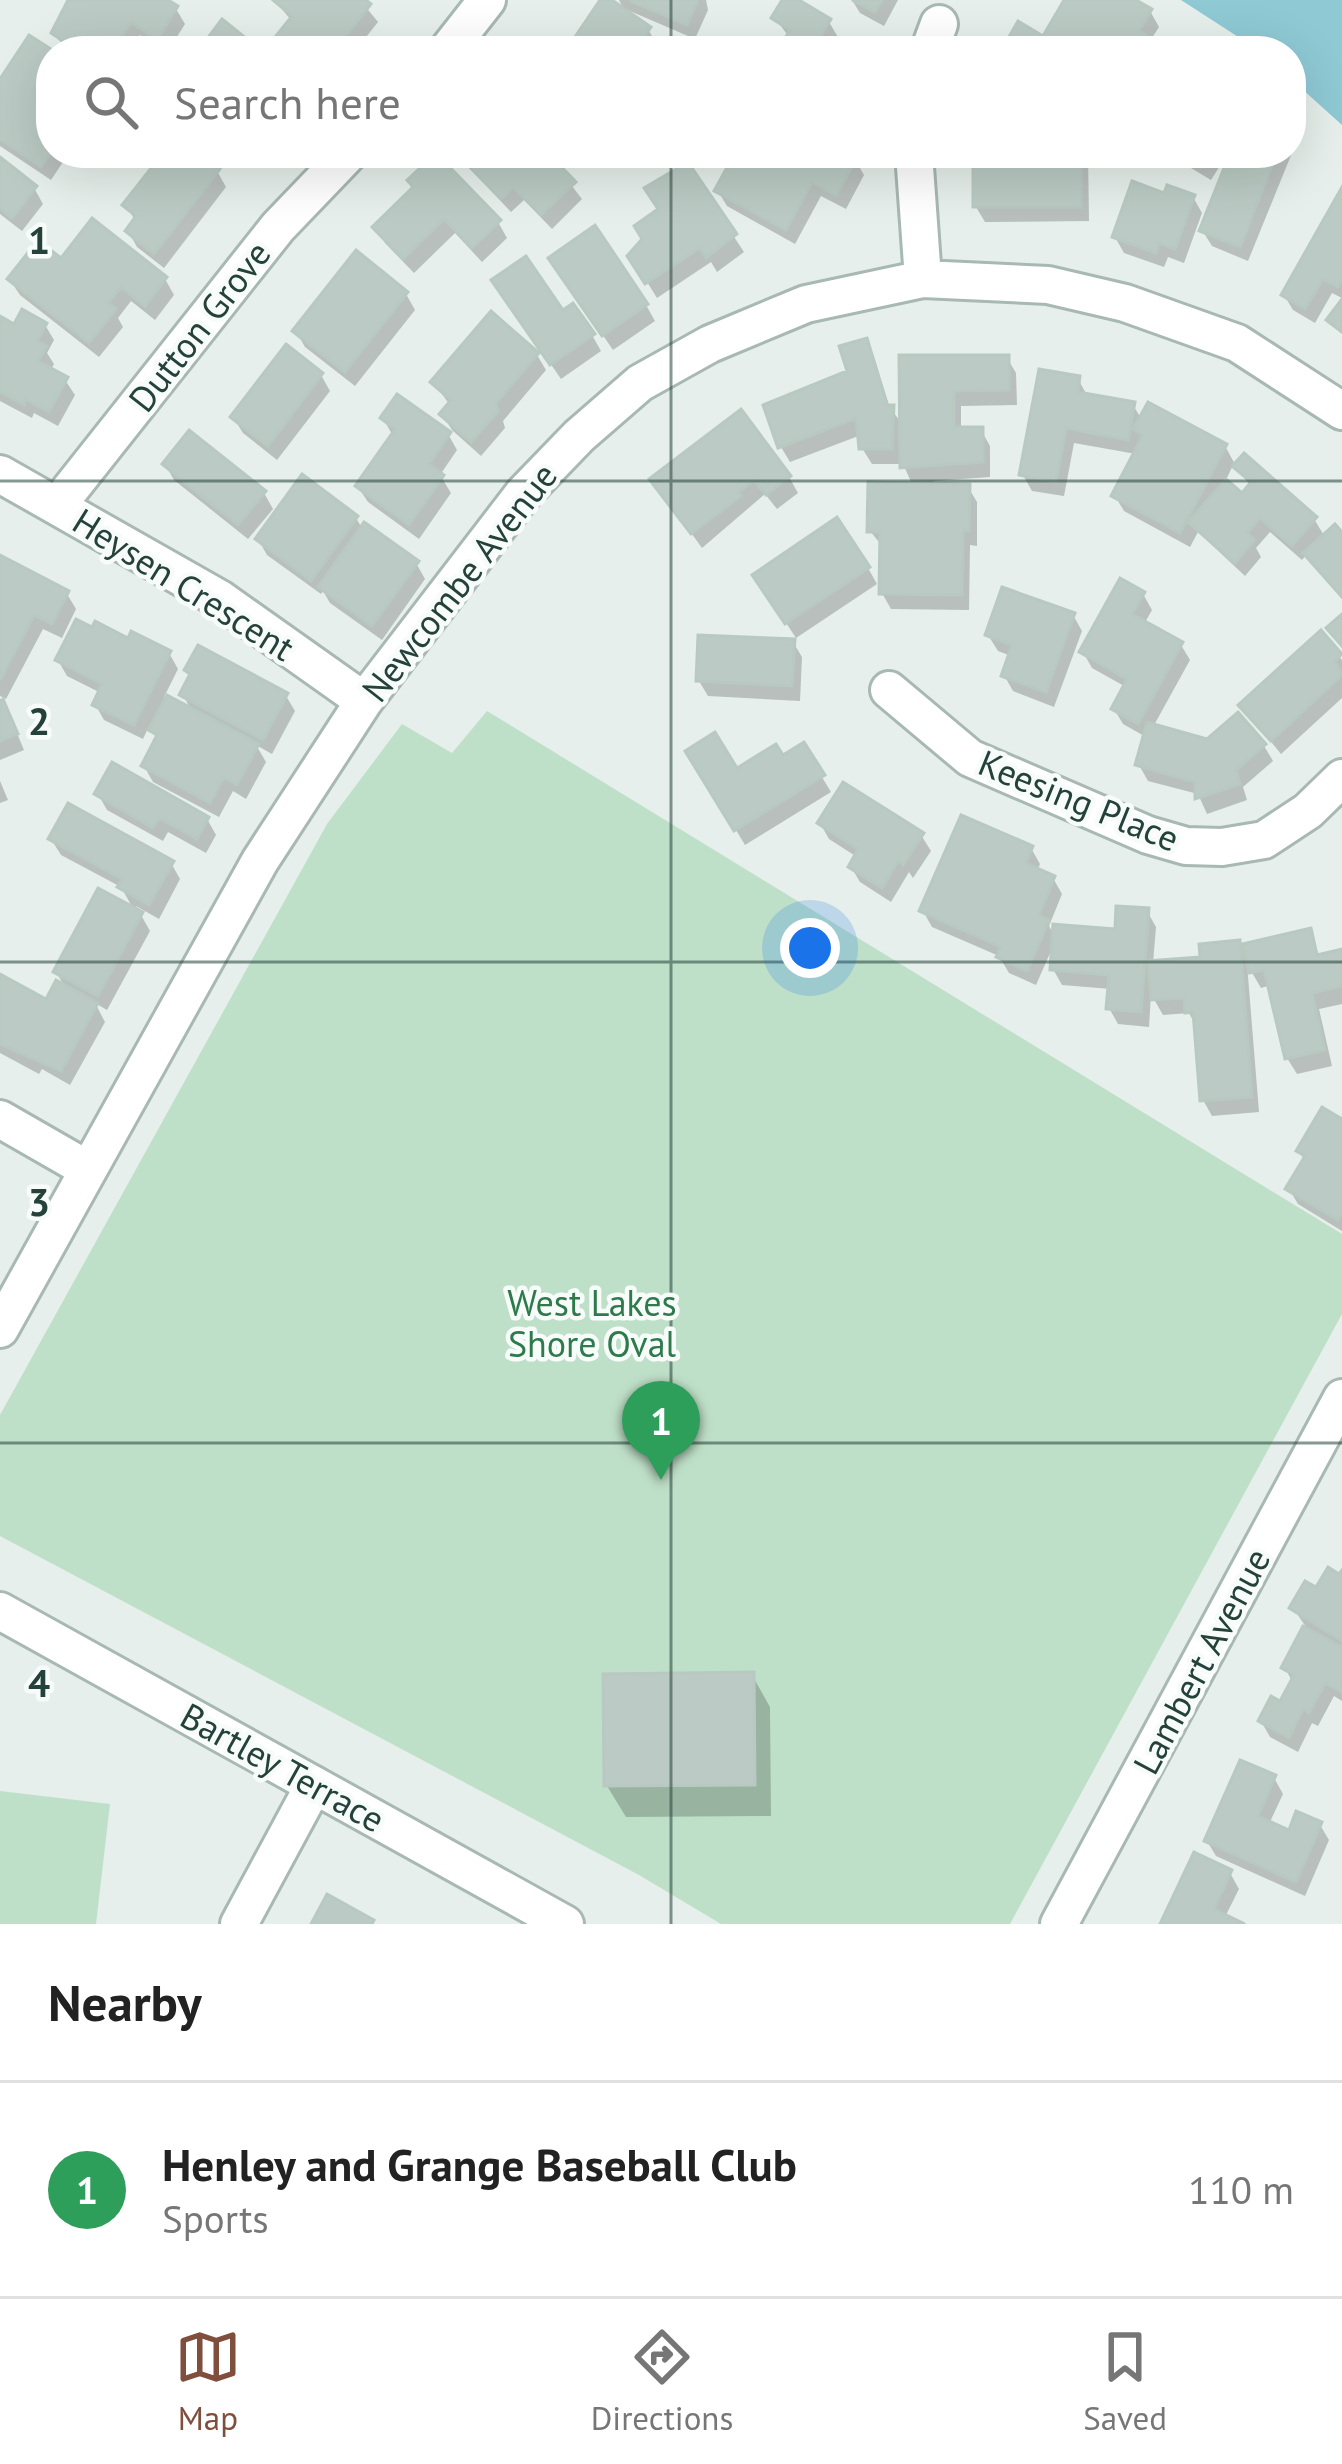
<!DOCTYPE html>
<style>
body{margin:0;font-family:"PT Sans",sans-serif;background:#f2f2f2;color:#222}
.you{position:absolute;left:810px;top:948px;width:42px;height:42px;margin:-30px;border:9px solid #fff;border-radius:50%;background:#1a73e8;box-shadow:0 0 0 18px #1a73e833}
.badge{display:grid;place-items:center;width:78px;height:78px;border-radius:50%;background:#804e3d;color:#fff;font-size:39px;font-weight:700}
.pin{position:absolute;translate:-50% -99px;filter:drop-shadow(0 3px 6px #0008)}
.pin::after{content:'';position:absolute;top:63px;width:42px;height:36px;background:inherit;clip-path:polygon(0 0,100% 0,50% 100%)}
.list{margin:0;padding:0;list-style:none}
h2{display:flex;justify-content:space-between;align-items:center;height:156px;margin:0;padding:0 48px;font-size:51px}
h2 small{font-size:39px;font-weight:400;color:#767676}
.list li{display:grid;grid-template-columns:78px 1fr auto;gap:36px;align-items:center;box-sizing:border-box;height:216px;padding:0 48px;border-top:3px solid #e0e0e0}
.list b{display:block;font-size:45px;white-space:nowrap}
.list p{margin:0;font-size:39px;white-space:nowrap;color:#767676}
.list em{font-size:39px;font-style:normal;color:#767676}
.icon{flex:none;width:66px;height:66px;fill:none;stroke:currentColor;stroke-width:2;stroke-linecap:round;stroke-linejoin:round}
.map{position:relative;flex:none;width:1342px;height:1924px;overflow:hidden}
.search{position:absolute;background:#fff;box-shadow:0 12px 48px #0002;left:36px;right:36px;top:36px;height:132px;display:flex;align-items:center;gap:30px;box-sizing:border-box;padding:0 42px;border-radius:48px;color:#767676;font-size:45px}
.sheet{height:372px;background:#fff}
nav{display:flex;justify-content:space-around;align-items:center;box-sizing:border-box;height:168px;border-top:3px solid #e0e0e0;background:#fff;font-size:33px;color:#767676}
nav a{display:grid;justify-items:center;gap:6px}
nav .on{color:#804e3d}
.map>svg:first-child{display:block}
</style>
<div class="map">
<svg width="1342" height="1924" viewBox="0 0 1342 1924">
<rect width="100%" height="100%" fill="#e6efeb"/>
<path fill="#bfe0c8" d="M487,711L1342,1234V1314L1010,1924H721L639,1875L0,1536V1415L327,824L402,724L452,753Z
M0,1791L110,1804L96,1924H0Z"/>
<path fill="#8ec9d4" d="M1181,0H1342V125L1291,79V51H1260Z"/>
<path fill="#0003" fill-rule="evenodd" d="M72,0H163L176,9L185,24L168,51L140,35L130,51H67L54,33Z
M274,0H360L378,22L355,51H275L272,46L292,21Z
M604,0L648,29L657,45L653,51H577Z
M619,0H706L708,10L695,39L623,8Z
M785,0H793L829,22L838,37L829,51H781L789,37L775,18Z
M852,0H898L884,26L860,13Z
M1068,0H1130L1150,11L1159,27L1150,41L1167,51H1004L1044,40Z
M51,53V153H69L51,180L0,146V84Z
M1291,135L1296,143L1248,261L1212,246L1202,230L1233,153H1291Z
M162,153H195L217,171L226,187L164,268L137,247L128,231L136,222L126,205L164,157Z
M218,153H246L235,166Z
M456,153H571L557,167L582,199L552,229L524,200L511,212Z
M738,153H844L855,159L864,175L846,209L821,196L795,244L727,206L718,191Z
M976,153H1088L1089,221L985,222L976,207Z
M1166,153H1228L1211,180Z
M0,161L34,188L43,204L22,231L0,214Z
M687,166L744,252L717,272L711,262L657,298L631,256L645,240Z
M416,190L498,222L507,238L482,262L455,233L414,273L385,243L376,227Z
M1342,193V298L1332,293L1315,323L1293,310L1284,295Z
M1165,196L1193,197L1202,213L1184,263L1168,257L1164,267L1124,253L1115,237Z
M61,262L165,279L174,295L155,320L131,301L118,318L123,327L99,357L20,295L10,280Z
M561,274L646,305L655,321L613,350Z
M406,294L415,310L355,386L305,347L296,331Z
M504,296L562,314L592,335L601,351L561,379Z
M0,320L15,328L45,325L54,340L47,353L54,364L50,371L65,380L75,395L58,426L34,413L32,418L0,401Z
M865,341L874,357L890,408L903,425L902,358H1007L1016,373L1017,405L961,406V430H981L990,446V477L934,481V486L968,487L977,502V546L970,545L969,610L891,609L882,593L883,547L870,531L913,486L903,464H872L862,448L861,435L790,462L781,447L851,373Z
M537,355L546,370L503,421L505,428L481,456L452,430L442,414L450,405L433,382Z
M321,375L330,391L277,460L243,433L233,417Z
M1078,379L1088,397L1133,405L1142,420L1225,446L1236,466L1314,519L1325,537H1342V599L1307,554L1302,560L1270,532L1256,548L1261,557L1245,576L1198,532L1190,547L1124,511L1115,496L1136,454L1074,443L1064,496L1032,491L1023,475ZM1234,463L1251,487L1242,497L1225,482Z
M383,418L448,434L457,450L440,475L451,493L419,539L368,502L358,487L393,436Z
M165,464L264,493L273,509L248,539L174,480Z
M789,477L798,493L777,509L765,494L702,548L653,480Z
M356,518L363,530L416,563L425,579L382,640L330,603L323,591L321,594L267,555L258,539Z
M0,558L67,594L76,609L62,638L43,629L6,699L0,696Z
M868,568L877,584L796,638L765,591Z
M1143,594L1152,610L1144,624L1181,645L1190,660L1153,727L1208,742L1264,746L1273,761L1243,787L1247,800L1207,814L1198,794L1148,781L1139,765L1146,737L1123,724L1114,709L1126,687L1092,668L1083,652Z
M1073,615L1082,631L1054,707L1013,691L1004,675L1011,656L998,651L988,635Z
M1320,635L1342,660V698L1281,754L1242,706Z
M129,642L169,653L178,669L164,697L193,713L183,695L192,678L187,670L286,696L295,711L272,754L256,745L266,762L246,799L233,791L219,817L153,782L144,766L158,741L149,726L143,739L104,720L95,704L101,693L67,676L58,660Z
M793,642L802,657L800,701L708,696L699,681Z
M0,704L11,719L24,750L0,760Z
M803,746L831,792L745,845L689,752L736,772L782,759Z
M0,781L8,800L0,803Z
M98,794L207,819L216,835L206,853L168,832L163,841L107,810Z
M820,823L921,835L931,851L913,878L909,872L891,902L860,882L851,867L857,857L829,839Z
M51,839L171,863L180,879L159,919L136,906L150,931L107,1010L95,1003L105,1022L70,1085L42,1069L39,1074L0,1053V977L47,1003L67,990L56,972L135,912L121,887L61,855Z
M1031,848L1040,864L1038,869L1053,878L1062,894L1049,926L1055,937L1117,932L1147,911L1156,927L1153,963L1203,959L1238,943L1248,960L1309,932L1320,957L1342,954V1004L1319,1009L1332,1066L1297,1074L1287,1058L1271,985L1261,988L1247,964L1259,1112L1212,1116L1203,1100L1197,1028L1189,1013L1163,1015L1151,994L1149,1027L1118,1024L1109,1008L1111,989L1062,985L1053,969L1054,944L1036,985L1009,973L999,956L932,927L923,911Z
M1342,1123V1231L1298,1204L1289,1189L1305,1161L1299,1151Z
M1342,1576V1701L1334,1696L1318,1726L1312,1723L1298,1752L1270,1737L1261,1721L1281,1705L1293,1683L1285,1668L1306,1627L1293,1608Z
M752,1675L770,1707L771,1816L626,1817L607,1786Z
M1274,1778L1283,1794L1269,1824L1290,1834L1320,1825L1329,1840L1305,1896L1216,1856L1207,1841Z
M1230,1873L1239,1889L1225,1917L1239,1924H1163Z"/>
<path fill="#bbcac4" stroke="#b8c9c2" stroke-width="3" d="M68,0H168L178,6L157,40L131,22L112,51H78L51,33Z
M273,0H366L371,4L334,51H275L268,46L292,16Z
M600,0H612L651,27L638,45L647,51H573L580,41L575,37Z
M629,0H698L687,25Z
M782,0H799L831,19L817,43L831,51H777L790,30L771,18Z
M852,0H882L875,12Z
M1064,0H1136L1152,9L1139,31L1173,51H1001L1018,21L1043,36Z
M222,19L262,51H198Z
M29,35L54,51L51,95L38,114L51,123V152L41,167L0,139V79Z
M163,153H200L220,169L154,254L125,231L136,216L122,205Z
M436,153L501,220L472,248L444,219L403,259L372,227L413,187L407,180Z
M456,153H548L576,182L541,215L513,187L501,199Z
M735,153H850L857,157L836,195L812,182L786,230L714,191Z
M973,153H1081V207H973Z
M1179,153H1210L1201,167Z
M1230,153H1277L1240,247L1199,231Z
M0,157L37,186L12,218L0,208Z
M688,162L737,234L706,258L700,248L645,284L627,256L642,239L634,226L658,209L644,188Z
M1132,181L1164,193L1167,185L1195,195L1175,249L1159,243L1156,253L1112,237Z
M1342,187V280L1338,287L1323,279L1305,309L1281,295Z
M92,218L167,277L145,306L121,287L108,303L116,309L89,343L7,279L38,240L61,258Z
M595,225L648,304L602,336L548,258Z
M356,250L408,292L345,372L292,331Z
M526,256L563,310L573,303L595,334L550,365L491,280Z
M1342,299V332L1326,320Z
M22,309L47,323L37,341L47,346L38,361L68,377L49,412L25,399L24,405L0,392V316L14,324Z
M491,311L539,353L496,403L498,411L471,442L439,414L451,400L430,382Z
M867,338L887,405H894L892,449H859L856,418L778,448L763,405L847,371L839,346Z
M286,344L323,373L268,446L230,417Z
M899,355H1009V390L954,391V427H983V462L900,468Z
M1039,369L1080,376L1078,392L1135,402L1128,440L1066,428L1056,482L1019,475Z
M397,394L451,432L429,464L444,475L409,525L355,486L395,429L380,418Z
M1148,402L1227,444L1180,533L1111,496L1143,435L1133,429Z
M741,409L791,476L766,495L754,480L738,492L741,496L691,534L649,479Z
M189,430L266,491L238,525L162,464Z
M1244,453L1317,517L1292,546L1260,518L1247,533L1254,540L1235,563L1188,522L1226,479L1242,493L1251,482L1232,466Z
M302,474L358,516L311,581L255,539Z
M868,482L970,484L969,531L963,530L962,595L879,594L880,532H867Z
M837,517L870,567L785,624L752,575Z
M364,522L419,561L372,626L318,587Z
M1335,524L1342,532V597L1303,553Z
M0,555L69,591L52,624L34,615L0,680Z
M1120,578L1145,592L1132,614L1183,642L1138,724L1111,709L1127,679L1079,652Z
M1002,587L1075,613L1046,692L1001,676L1012,645L985,635Z
M1342,614V646L1326,628Z
M76,619L92,627L95,621L128,638L131,631L171,651L134,725L92,705L102,684L55,660Z
M1321,630L1342,654L1335,661L1342,675L1271,741L1238,705Z
M698,635L795,639L792,686L696,681Z
M198,645L288,693L263,740L179,695L190,674L184,670Z
M167,695L259,744L237,785L224,777L210,803L141,766L157,735L148,730Z
M3,699L18,734L0,741V701Z
M1238,712L1266,744L1236,770L1240,784L1195,799V782L1135,765L1147,722L1207,739Z
M715,732L737,768L776,744L783,755L804,742L825,775L734,831L685,751Z
M112,762L209,817L197,839L159,818L153,828L94,794Z
M843,782L924,833L903,865L899,860L882,888L848,867L858,849L817,823Z
M68,803L174,861L149,905L117,887L122,879L48,839Z
M961,815L1033,846L1026,863L1055,876L1039,915L1049,920L1027,971L996,957L1001,947L919,911Z
M98,888L143,912L98,996L53,972Z
M1116,906L1149,908L1141,1012L1106,1009L1109,975L1050,970L1053,924L1115,929Z
M1311,928L1317,955L1342,949V986L1312,993L1325,1050L1285,1059L1264,970L1249,973L1242,944Z
M1240,940L1252,1097L1200,1101L1193,1012L1185,1013L1184,998L1151,1000L1148,961L1200,957L1199,944Z
M0,974L46,999L56,980L98,1003L61,1071L0,1044Z
M1322,1107L1342,1119V1213L1338,1220L1285,1189L1305,1156L1296,1151Z
M1328,1567L1339,1574L1342,1570V1641L1289,1608L1305,1581L1316,1587Z
M1303,1626L1342,1647V1692L1325,1683L1309,1713L1303,1709L1289,1738L1258,1721L1271,1696L1280,1701L1294,1675L1281,1668Z
M754,1672L755,1785L604,1786L603,1674Z
M1240,1760L1276,1775L1258,1816L1289,1830L1296,1811L1322,1822L1296,1882L1204,1841Z
M1194,1852L1232,1870L1214,1909L1245,1924H1160Z
M327,1894L374,1920L372,1924H311Z"/>
<g fill="none" stroke-linecap="round" stroke-linejoin="round">
<defs>
<path id="minor" d="M447,51L487,0
M929,51L939,24
M914,153L923,279
M0,474L220,599L364,701
M57,506L278,227L349,153
M889,690L970,758L1148,835L1186,846L1222,847L1264,840L1308,811L1342,778
M0,1119L87,1169
M0,1329L260,861L364,701L523,494L579,436L640,383L710,344L806,304L923,279L1048,285L1125,303L1237,343L1342,411
M239,1924L314,1785
M1059,1924L1342,1398"/>
<path id="tertiary" d="M0,1611L565,1924"/>
</defs>
<use href="#minor" stroke="#a8b8b2" stroke-width="42"/>
<use href="#tertiary" stroke="#a8b8b2" stroke-width="42"/>
<use href="#minor" stroke="#fff" stroke-width="36"/>
<use href="#tertiary" stroke="#fff" stroke-width="36"/>
</g>
<path fill="none" stroke="#24423a" stroke-width="3" stroke-opacity="0.55" d="M671,0V51M671,153V1924M0,481H1342M0,962H1342M0,1443H1342"/>
<g text-anchor="middle" dominant-baseline="central" stroke-width="9" stroke-linejoin="round" paint-order="stroke">
<g font-size="36" fill="#24423a" stroke="#f7fbf9">
<text transform="translate(199 326) rotate(-52)">Dutton Grove</text>
<text transform="translate(459 582) rotate(-52)">Newcombe Avenue</text>
<text transform="translate(184 584) rotate(32)">Heysen Crescent</text>
<text transform="translate(1079 800) rotate(22)">Keesing Place</text>
<text transform="translate(1201 1661) rotate(-62)">Lambert Avenue</text>
<text transform="translate(283 1767) rotate(29)">Bartley Terrace</text>
</g>
<g font-size="36" fill="#2d7a4b" stroke="#f7fbf9">
<text x="592" y="1302">West Lakes<tspan x="592" dy="41">Shore Oval</tspan></text>
</g>
</g>
<g font-size="39" text-anchor="middle" font-weight="bold" fill="#24423a" stroke="#f7fbf9" stroke-width="9" stroke-linejoin="round" paint-order="stroke">
<text x="39" y="254">1</text>
<text x="39" y="735">2</text>
<text x="39" y="1216">3</text>
<text x="39" y="1697">4</text>
</g>
</svg>
<div class="you"></div>
<div class="pin badge" style="left:661px;top:1480px;background:#2e9e5b">1</div>
<div class="search"><svg class="icon" aria-label="search" viewBox="0 0 24 24"><circle cx="10" cy="10" r="6"/><path d="M15 15l6 6"/></svg>Search here</div>
</div>
<section class="sheet">
<h2>Nearby<small></small></h2>
<ul class="list">
<li><span class="badge" style="background:#2e9e5b">1</span><div><b>Henley and Grange Baseball Club</b><p>Sports</p></div><em>110 m</em></li>
</ul>
</section>
<nav>
<a class="on"><svg class="icon" aria-label="map" viewBox="0 0 24 24"><path d="M3 6l6-2 6 2 6-2v14l-6 2-6-2-6 2zM9 4v14M15 6v14"/></svg>Map</a>
<a><svg class="icon" aria-label="directions" viewBox="0 0 24 24"><path d="M12 3l9 9-9 9-9-9zM9 14v-3h6M13 9l2 2-2 2"/></svg>Directions</a>
<a><svg class="icon" aria-label="saved" viewBox="0 0 24 24"><path d="M7 4h10v16l-5-4-5 4z"/></svg>Saved</a>
</nav>
